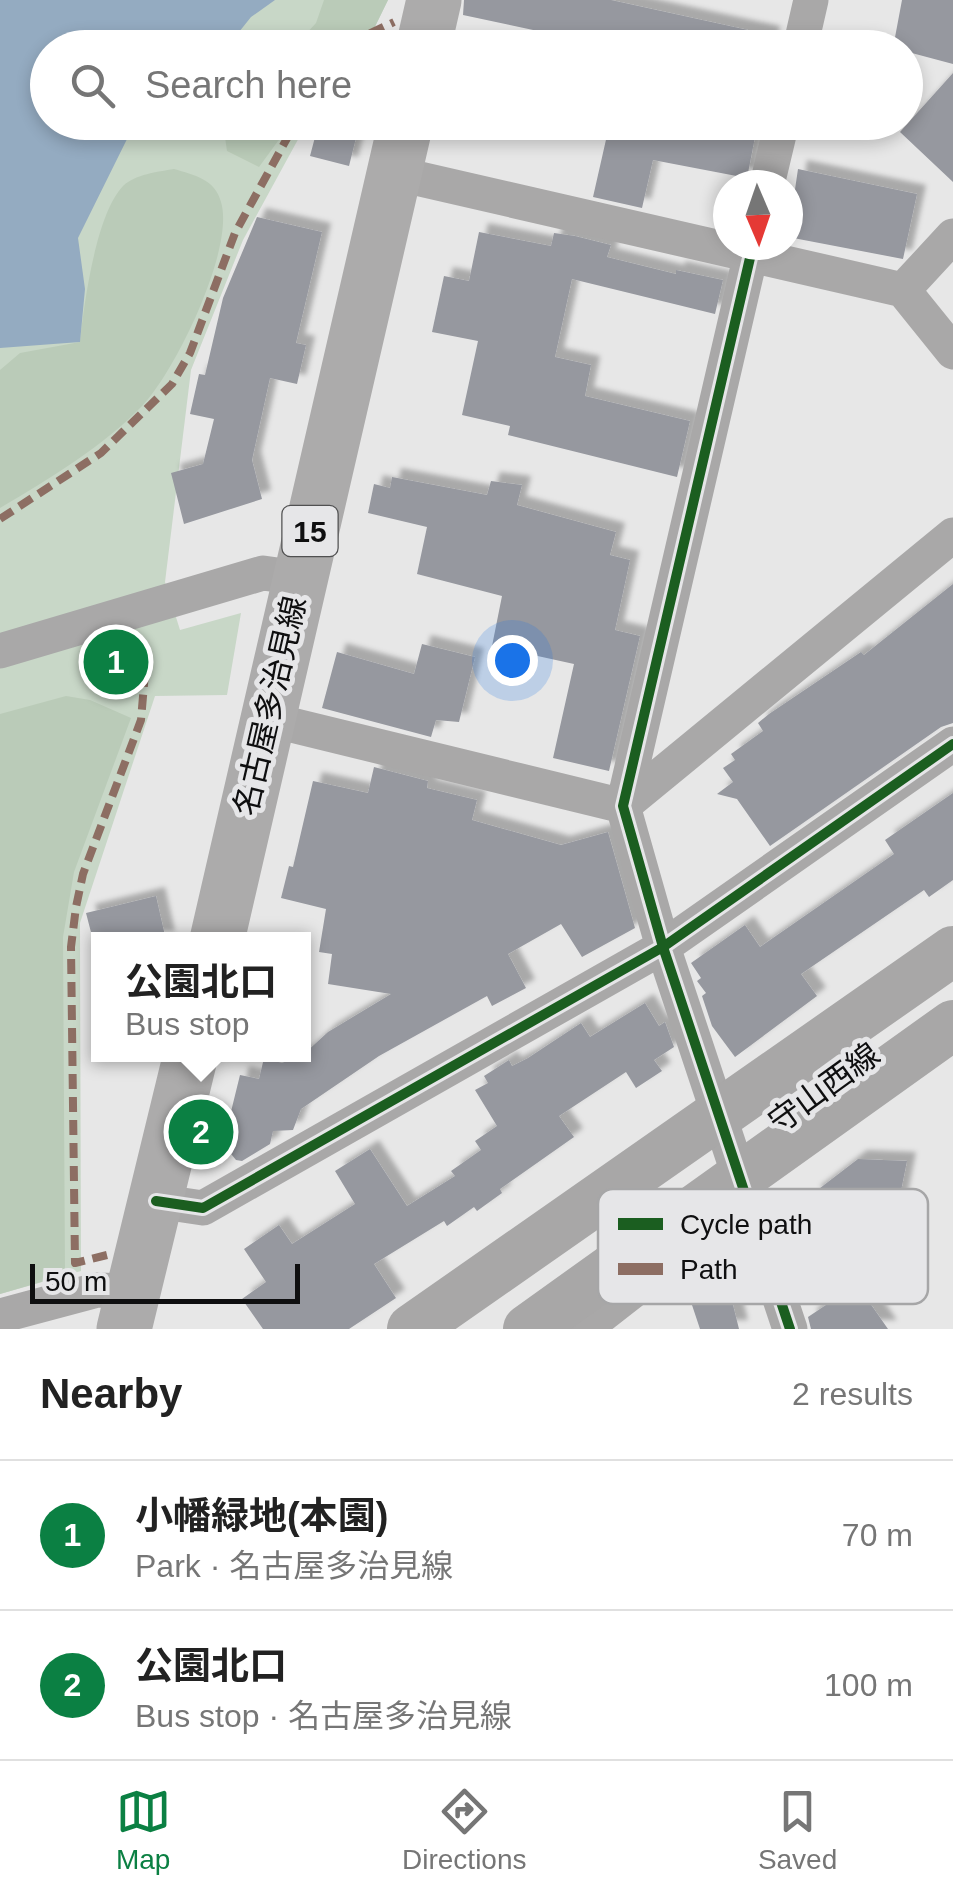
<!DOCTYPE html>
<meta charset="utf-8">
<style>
body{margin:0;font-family:Arial,"Noto Sans JP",sans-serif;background:#f2f2f2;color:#222}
.compass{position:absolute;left:713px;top:170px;width:90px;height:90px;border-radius:50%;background:#fff;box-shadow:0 5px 15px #0003;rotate:178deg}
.scale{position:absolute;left:30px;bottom:25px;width:270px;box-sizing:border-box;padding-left:10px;border:5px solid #0f0f10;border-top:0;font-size:28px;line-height:35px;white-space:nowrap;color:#0f0f10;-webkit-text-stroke:8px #e6e6e8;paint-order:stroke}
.you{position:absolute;left:512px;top:660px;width:35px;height:35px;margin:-25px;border:8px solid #fff;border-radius:50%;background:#1a73e8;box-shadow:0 0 0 15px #1a73e833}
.badge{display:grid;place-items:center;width:65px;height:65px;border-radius:50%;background:#0b8043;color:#fff;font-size:32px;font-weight:700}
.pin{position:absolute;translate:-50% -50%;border:5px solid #fff;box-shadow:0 2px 10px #0006}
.popup{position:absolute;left:91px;top:932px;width:220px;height:130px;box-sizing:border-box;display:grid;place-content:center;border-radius:0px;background:#fff;filter:drop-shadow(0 2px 8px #0005);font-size:32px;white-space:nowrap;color:#767676}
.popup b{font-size:38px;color:#222}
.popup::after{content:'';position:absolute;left:50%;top:100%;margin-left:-20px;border:20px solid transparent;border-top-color:#fff}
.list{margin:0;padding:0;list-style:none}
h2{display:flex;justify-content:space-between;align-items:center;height:130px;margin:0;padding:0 40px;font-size:42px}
h2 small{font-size:32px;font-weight:400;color:#767676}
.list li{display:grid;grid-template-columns:65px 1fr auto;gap:30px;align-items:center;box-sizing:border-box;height:150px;padding:0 40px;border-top:2px solid #e0e0e0}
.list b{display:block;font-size:38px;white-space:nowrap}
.list p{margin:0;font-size:32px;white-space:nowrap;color:#767676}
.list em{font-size:32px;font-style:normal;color:#767676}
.icon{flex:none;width:55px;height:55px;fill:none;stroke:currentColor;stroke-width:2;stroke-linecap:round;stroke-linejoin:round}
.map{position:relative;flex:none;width:953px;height:1329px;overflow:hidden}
.search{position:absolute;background:#fff;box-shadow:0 5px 15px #0003;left:30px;right:30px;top:30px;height:110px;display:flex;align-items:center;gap:25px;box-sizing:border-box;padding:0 35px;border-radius:55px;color:#767676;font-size:38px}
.sheet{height:430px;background:#fff}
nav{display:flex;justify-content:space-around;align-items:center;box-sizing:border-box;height:140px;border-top:2px solid #e0e0e0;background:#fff;font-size:28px;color:#767676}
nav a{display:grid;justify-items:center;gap:5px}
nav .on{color:#0b8043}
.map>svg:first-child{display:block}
</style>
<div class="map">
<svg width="953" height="1329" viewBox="0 0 953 1329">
<defs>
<filter id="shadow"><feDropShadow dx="9" dy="-9" stdDeviation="2.5" flood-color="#0004"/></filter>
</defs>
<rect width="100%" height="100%" fill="#e7e7e7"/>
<path fill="#c8d7c7" d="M0,0H388L365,47L48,48V122L307,123L243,240L191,370L165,582L180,630L241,613L227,695L155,696L80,923L81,1271L0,1294Z"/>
<path fill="#bacbb8" d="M324,0H388L365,47H294L316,23Z
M234,123V122L303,123L278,141L259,167L227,151L224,130Z
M174,169C194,175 215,179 221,202C235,248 176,370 143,405C104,446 49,479 0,508V370L20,353L80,342C84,304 96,214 123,186C136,174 157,172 174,169Z
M66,696L90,700L131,718L74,872L63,937L65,1275L0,1294V714Z"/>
<path fill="#94abc1" d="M0,0H275L251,17L227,47L48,48V122L140,123L131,131L78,238L85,289L80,342L0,348Z"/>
<path fill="#96989f" filter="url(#shadow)" d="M464,0H611L771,35L769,48H617L463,15Z
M902,0H953V64L893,48Z
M953,73V182L900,132Z
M319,122H360L349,166L310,156Z
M610,122H758L747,178L653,160L642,208L593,197Z
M798,169L917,194L903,259L788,237Z
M257,217L322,232L296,343L306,345L297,384L270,378L252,460L262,499L184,524L171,473L203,464L214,419L190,414L199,374L205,375L223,298Z
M479,232L551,246L554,233L575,236L611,245L607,257L676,274V270L723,280L715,314L572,279L555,357L591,365L585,396L690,421L677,477L508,435L510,426L462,415L478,341L432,332L444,276L469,281Z
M392,477L487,495L491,481L522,485L517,505L616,532L610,555L630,560L615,630L640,636L609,771L553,758L574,664L492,646L502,596L417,574L427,527L368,513L374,484L390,488Z
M953,584V723L941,727L770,846L737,799L717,794L733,782L723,768L735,760L731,754L763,731L758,723L769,714L861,652L864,655Z
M422,644L475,657L459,722L436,720L431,737L322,708L337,652L414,674Z
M374,767L428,781L427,788L477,800L472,820L561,845L608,832L635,928L582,957L561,924L508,954L526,988L492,1006L487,996L379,1056L301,1109L293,1130L273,1131L270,1144L242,1161L236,1160L223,1144L240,1075L259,1079L264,1058L282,1063L304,1054L328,1032L391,994L328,984L332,954L319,952L326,909L281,898L289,866L293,867L313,781L368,793Z
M953,793V880L929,897L924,890L801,974L817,996L735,1057L712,1026L702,996L706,993L697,981L701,978L691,963L745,925L760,947L894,854L885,840Z
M156,896L166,940H93L86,913Z
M645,1003L659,1026L665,1022L674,1047L654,1060L662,1071L636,1088L626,1072L559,1116L574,1137L500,1189L502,1193L477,1211L474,1207L447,1226L444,1221L374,1264L396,1298L349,1329H263L242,1299L266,1282L244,1249L279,1225L292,1244L355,1204L335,1171L370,1149L407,1206L455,1176L451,1171L481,1150L475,1141L497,1126L475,1090L488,1083L484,1076L509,1060L512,1066L528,1058L581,1023L590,1037Z
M858,1159L907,1161L895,1221L884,1223L894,1292L858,1286L888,1329H811L808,1317L856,1285L794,1274L790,1261L809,1235L851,1230L811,1195Z
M725,1273L739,1329H700L687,1290L695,1288L692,1279Z"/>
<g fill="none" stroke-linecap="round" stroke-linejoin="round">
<path stroke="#a9a8a8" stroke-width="35" d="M800,48L811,0
M394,173L903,290L953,352
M767,185L782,122
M753,245L623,806L663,947L790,1329
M903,290L953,236
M0,651L263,573L299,578
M267,719L623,806L953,535
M156,1201L203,1208L663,947L953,744
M0,1316L97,1290L133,1291
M584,1329L748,1201"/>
<path stroke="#a8a7a7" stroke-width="50" d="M412,1329L953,951
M528,1329L953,1025"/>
<path stroke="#acabab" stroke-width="55" d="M423,48L434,0
M217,940L406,122
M124,1329L191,1054"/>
<path stroke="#8d6e63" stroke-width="8" stroke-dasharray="15 8" stroke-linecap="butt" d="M353,48L362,37L394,22
M0,519L101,453L172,384L190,353L235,233L296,122
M107,1255L75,1263L71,947L76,907L83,874L141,720L147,649"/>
<defs>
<path id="cycleway" d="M753,245L623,806L663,947L790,1329
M156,1201L203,1208L663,947L953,744"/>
</defs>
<use href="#cycleway" stroke="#e6e6e8" stroke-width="16"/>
<use href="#cycleway" stroke="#1b5e20" stroke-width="10"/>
</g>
<g text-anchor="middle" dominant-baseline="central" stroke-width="10" stroke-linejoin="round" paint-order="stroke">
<rect fill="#e6e6e8" stroke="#505051" stroke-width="2.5" x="282.5" y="506" width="55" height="50" rx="8"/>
<g font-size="30" font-weight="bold" fill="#0f0f10">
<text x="310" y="531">15</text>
</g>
<g font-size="32" fill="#0f0f10" stroke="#e6e6e8">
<text transform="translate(270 706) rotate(-77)">名古屋多治見線</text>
<text transform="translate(824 1088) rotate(-36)">守山西線</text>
</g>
</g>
<rect x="598" y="1189" width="330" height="115" rx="15" fill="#e6e6e8" stroke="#a6a6a7" stroke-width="2.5"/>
<rect x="618" y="1218" width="45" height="12" fill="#1b5e20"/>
<rect x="618" y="1263" width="45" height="12" fill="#8d6e63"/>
<g font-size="28" fill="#0f0f10">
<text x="680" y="1234">Cycle path</text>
<text x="680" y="1279">Path</text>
</g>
</svg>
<svg class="compass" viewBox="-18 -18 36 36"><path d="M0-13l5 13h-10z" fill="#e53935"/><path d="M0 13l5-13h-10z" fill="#767676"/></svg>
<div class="scale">50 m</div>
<div class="you"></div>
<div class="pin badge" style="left:116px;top:662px">1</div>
<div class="pin badge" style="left:201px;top:1132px">2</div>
<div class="popup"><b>公園北口</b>Bus stop</div>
<div class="search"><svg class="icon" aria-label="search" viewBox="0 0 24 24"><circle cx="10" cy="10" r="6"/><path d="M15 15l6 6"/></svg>Search here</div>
</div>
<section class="sheet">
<h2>Nearby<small>2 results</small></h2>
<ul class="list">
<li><span class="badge">1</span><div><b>小幡緑地(本園)</b><p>Park · 名古屋多治見線</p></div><em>70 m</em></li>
<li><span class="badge">2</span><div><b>公園北口</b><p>Bus stop · 名古屋多治見線</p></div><em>100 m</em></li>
</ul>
</section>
<nav>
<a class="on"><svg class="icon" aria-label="map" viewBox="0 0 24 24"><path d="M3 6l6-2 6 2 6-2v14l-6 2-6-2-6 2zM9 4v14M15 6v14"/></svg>Map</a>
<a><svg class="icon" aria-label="directions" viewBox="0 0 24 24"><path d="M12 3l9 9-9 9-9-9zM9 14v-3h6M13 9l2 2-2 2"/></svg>Directions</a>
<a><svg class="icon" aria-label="saved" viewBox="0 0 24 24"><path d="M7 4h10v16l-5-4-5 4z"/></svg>Saved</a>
</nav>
